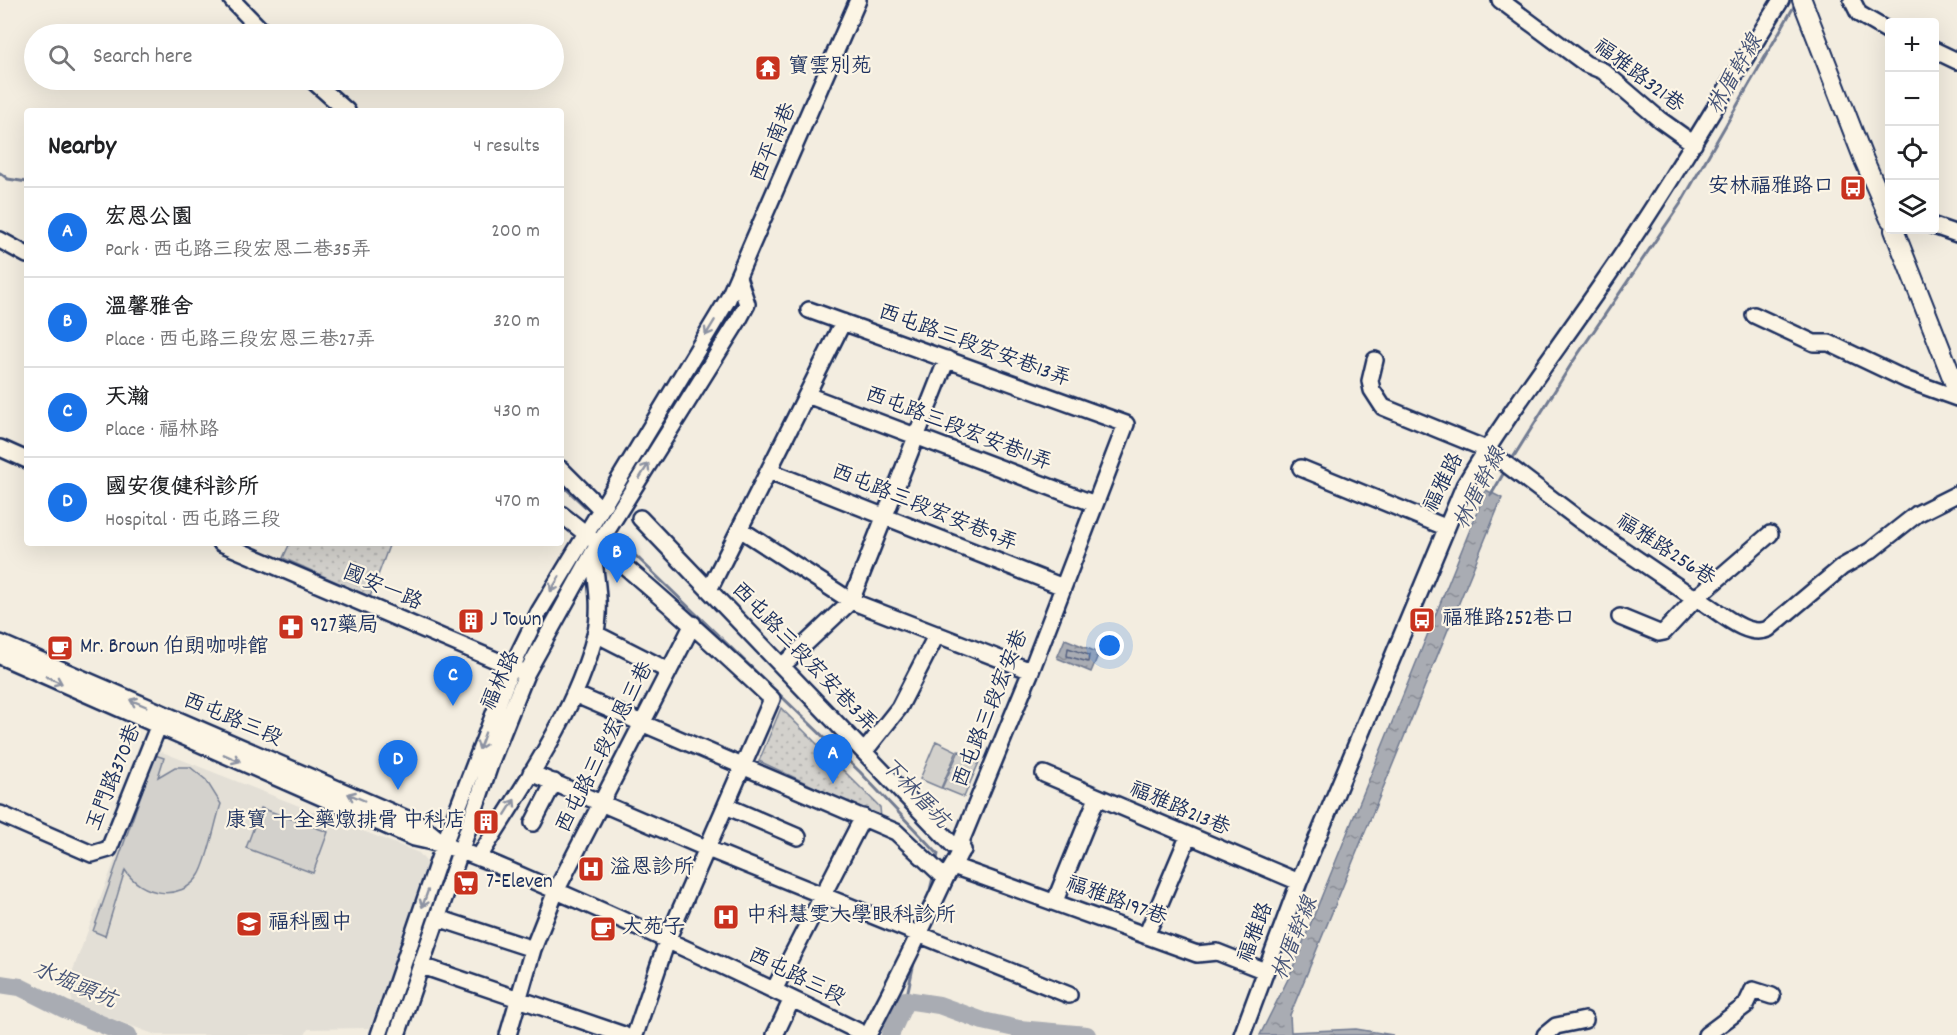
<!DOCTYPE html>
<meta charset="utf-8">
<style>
body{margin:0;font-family:Dekko,"LXGW WenKai TC",sans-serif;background:#f2f2f2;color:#202124}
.controls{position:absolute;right:18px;top:18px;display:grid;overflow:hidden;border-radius:6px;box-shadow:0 6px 24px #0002}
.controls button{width:54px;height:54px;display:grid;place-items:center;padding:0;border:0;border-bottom:2px solid #e0e0e0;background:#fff;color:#202124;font:30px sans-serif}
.you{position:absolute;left:1110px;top:646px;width:21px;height:21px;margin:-15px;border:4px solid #fff;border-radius:50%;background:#1a73e8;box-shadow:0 0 0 9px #1a73e833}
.badge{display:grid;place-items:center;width:39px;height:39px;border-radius:50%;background:#1a73e8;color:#fff;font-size:20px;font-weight:700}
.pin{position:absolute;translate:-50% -50px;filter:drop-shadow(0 2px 3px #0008)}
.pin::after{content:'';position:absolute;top:32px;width:21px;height:18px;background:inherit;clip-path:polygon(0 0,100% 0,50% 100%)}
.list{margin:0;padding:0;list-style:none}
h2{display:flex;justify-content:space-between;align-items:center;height:78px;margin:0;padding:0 24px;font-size:26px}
h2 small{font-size:20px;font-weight:400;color:#757577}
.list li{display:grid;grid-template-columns:39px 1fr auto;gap:18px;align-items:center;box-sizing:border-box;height:90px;padding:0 24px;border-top:2px solid #e0e0e0}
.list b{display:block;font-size:22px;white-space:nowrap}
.list p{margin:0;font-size:20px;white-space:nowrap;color:#757577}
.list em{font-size:20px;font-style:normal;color:#757577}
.icon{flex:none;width:33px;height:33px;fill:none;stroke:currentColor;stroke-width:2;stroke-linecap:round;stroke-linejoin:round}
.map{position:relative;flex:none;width:1957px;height:1035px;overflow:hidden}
.search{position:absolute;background:#fff;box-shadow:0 6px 24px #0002;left:24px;top:24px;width:540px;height:66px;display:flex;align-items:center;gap:15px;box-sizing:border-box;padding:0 21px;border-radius:33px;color:#757577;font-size:22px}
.panel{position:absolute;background:#fff;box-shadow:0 6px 24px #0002;left:24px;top:108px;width:540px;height:438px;border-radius:6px}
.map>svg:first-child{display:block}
</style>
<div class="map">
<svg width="1957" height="1035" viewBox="0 0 1957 1035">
<defs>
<pattern id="park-dots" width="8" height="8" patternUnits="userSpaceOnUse" patternTransform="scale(1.5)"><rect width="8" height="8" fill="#d3d1cc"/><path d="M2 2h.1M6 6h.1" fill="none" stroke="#b5b4b2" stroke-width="1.8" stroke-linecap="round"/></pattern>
<pattern id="water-ripples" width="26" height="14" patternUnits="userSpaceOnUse" patternTransform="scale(1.5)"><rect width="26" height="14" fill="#a9acb3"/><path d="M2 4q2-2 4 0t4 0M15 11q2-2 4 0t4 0" fill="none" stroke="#898c95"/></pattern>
</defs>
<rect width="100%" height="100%" fill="#f3ede0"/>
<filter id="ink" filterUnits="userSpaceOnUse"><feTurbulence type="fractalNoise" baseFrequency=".0167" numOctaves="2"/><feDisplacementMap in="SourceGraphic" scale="12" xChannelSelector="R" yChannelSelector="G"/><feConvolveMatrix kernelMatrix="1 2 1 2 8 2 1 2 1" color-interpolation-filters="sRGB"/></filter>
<g filter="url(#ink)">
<path fill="#e3dfd6" d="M157,750L419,853L429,865L370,1028L308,1029L305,1035H156L73,1004L68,983Z"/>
<path fill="#d3d1cc" stroke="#778095" stroke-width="1.5" d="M936,741L957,751L941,788L920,779Z
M959,751L980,760L964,797L942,788Z
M155,755L164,758L158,777L175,767H190L206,780L221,804C215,822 208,861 199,875C181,903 140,895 125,870L105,936L93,931Z
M261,808L328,832L313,873L246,848Z"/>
<path fill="url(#park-dots)" stroke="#778095" stroke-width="1.5" d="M290,543H390L370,597L283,558Z
M781,708L880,807L881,818L759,761Z"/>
<path fill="url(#water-ripples)" stroke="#707a91" stroke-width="1.5" d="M1486,490L1502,498L1290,1015L1291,1032L1356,1029L1393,1035H1260L1289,977Z
M1065,639L1099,653L1091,672L1057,658Z"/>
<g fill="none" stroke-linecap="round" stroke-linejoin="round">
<path stroke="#546180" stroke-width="1.5" d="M1068,648L1089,655L1088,662L1067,656Z"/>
<path stroke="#707a91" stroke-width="3" d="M0,173L8,179L27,182
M1511,461L1572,363L1681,203L1796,3
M561,484L593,514
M1491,495L1506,469
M612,533L860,772L938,854L936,864
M928,899L934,873
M906,1000L915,958"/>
<path stroke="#a9acb3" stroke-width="18" d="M0,984L20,987L64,1009L128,1035
M890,1035L906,1000L939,1005L983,1021L1019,1029L1087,1035"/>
<defs>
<path id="minor" d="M232,0L265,34
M1500,0L1586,64L1603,71L1659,119L1694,144
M1852,0L1859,14L1890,32
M1934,50L1957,61
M312,80L347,111
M1934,226L1957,234
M0,240L27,255
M809,310L1126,424L1031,671L962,839C963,855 951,866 944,881C920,933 895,984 868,1035
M1754,315L1814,343H1829L1907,380L1957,398
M1375,360L1370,381L1372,390L1383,407L1486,449L1581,521L1687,593C1712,603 1743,640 1768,629L1842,567L1870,551L1917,514L1957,494
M807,395L1095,504
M0,448L27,460
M1301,468L1445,527
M561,469L600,508
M769,471L1063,587
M561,514C635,572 704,635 772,699L668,938L635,1035
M640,518L953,845L963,850
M740,529L851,601L1031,671
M221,543L519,670
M709,590L843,322
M1620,617L1659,633L1664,632L1697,597L1770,534
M596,634L669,671
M0,643L421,825L442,842
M0,656L414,838C465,848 511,872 559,892C663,937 764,985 866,1035
M782,666L851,601L947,359
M574,694L896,832L945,878
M864,752L899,708L937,634
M531,773L708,849L1069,995
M1044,774L1299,882
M726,806L798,837
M0,814L92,854L109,849L162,717
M533,823L554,782
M479,857C521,789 576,713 595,635C602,609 596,579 593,553
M953,866L1197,954L1217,952L1265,971
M1055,901L1097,798
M438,918L533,949
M1146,936L1188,837
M422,966L624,1035
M774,990L863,817
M379,1035L444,844L512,667L539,612L728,299L858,0
M397,1035L492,759L526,674L593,553L738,321L747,304L738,277
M508,1035L533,949L556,891L693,624
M775,1035L792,999
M1242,1035L1299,882L1464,486C1506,416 1556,351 1602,284C1666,192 1722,95 1781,0
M1545,1035L1556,1026L1585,1020
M1706,1035L1746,1005L1753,990L1772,996"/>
<path id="major" d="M1802,0L1864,160L1890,219
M1894,230L1957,390"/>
</defs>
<use href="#minor" stroke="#1b2f5e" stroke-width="20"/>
<use href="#major" stroke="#1b2f5e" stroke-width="22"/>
<use href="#minor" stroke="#fcf5e5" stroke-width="15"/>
<use href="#major" stroke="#fcf5e5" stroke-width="18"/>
</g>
<defs><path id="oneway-shaft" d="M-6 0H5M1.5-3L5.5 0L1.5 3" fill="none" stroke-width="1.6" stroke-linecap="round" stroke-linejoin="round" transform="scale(1.5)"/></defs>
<g stroke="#8c92a2">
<use href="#oneway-shaft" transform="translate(710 328) rotate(121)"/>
<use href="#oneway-shaft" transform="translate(644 471) rotate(-58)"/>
<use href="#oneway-shaft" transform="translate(555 584) rotate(121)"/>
<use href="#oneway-shaft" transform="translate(54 680) rotate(24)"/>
<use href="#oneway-shaft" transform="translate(138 703) rotate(-157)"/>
<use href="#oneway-shaft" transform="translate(482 741) rotate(110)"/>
<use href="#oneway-shaft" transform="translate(232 758) rotate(24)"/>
<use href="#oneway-shaft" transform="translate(356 797) rotate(-157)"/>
<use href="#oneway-shaft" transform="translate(510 807) rotate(-58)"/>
<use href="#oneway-shaft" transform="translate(425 899) rotate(109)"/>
</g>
</g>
<defs>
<symbol id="temple-square" viewBox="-11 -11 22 22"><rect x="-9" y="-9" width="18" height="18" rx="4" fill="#c8321e" stroke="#fcf5e5"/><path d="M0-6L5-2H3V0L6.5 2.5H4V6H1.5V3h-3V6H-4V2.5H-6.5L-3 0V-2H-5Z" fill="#fff"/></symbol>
<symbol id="bus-square" viewBox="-11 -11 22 22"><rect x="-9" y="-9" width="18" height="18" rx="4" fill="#c8321e" stroke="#fcf5e5"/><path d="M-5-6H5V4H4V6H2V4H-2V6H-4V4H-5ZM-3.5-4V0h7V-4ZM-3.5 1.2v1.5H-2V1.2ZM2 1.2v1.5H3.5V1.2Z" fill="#fff"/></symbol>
<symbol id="building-square" viewBox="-11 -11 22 22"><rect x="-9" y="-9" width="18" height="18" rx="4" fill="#c8321e" stroke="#fcf5e5"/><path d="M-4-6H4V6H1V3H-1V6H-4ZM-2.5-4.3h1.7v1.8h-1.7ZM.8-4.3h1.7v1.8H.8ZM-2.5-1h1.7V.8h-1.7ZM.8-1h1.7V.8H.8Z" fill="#fff"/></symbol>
<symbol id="pharmacy-square" viewBox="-11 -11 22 22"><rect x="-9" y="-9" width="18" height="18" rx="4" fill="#c8321e" stroke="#fcf5e5"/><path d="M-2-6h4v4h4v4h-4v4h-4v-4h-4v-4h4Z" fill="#fff"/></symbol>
<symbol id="cafe-square" viewBox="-11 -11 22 22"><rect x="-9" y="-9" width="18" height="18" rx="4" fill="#c8321e" stroke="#fcf5e5"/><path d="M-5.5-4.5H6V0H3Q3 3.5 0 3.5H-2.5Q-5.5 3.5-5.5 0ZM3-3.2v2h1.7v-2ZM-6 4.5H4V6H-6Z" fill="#fff"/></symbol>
<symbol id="hospital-square" viewBox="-11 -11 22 22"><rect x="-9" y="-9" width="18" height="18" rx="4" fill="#c8321e" stroke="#fcf5e5"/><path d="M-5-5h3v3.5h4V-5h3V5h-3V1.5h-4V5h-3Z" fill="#fff"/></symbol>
<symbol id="supermarket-square" viewBox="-11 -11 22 22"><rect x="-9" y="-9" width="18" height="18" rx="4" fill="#c8321e" stroke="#fcf5e5"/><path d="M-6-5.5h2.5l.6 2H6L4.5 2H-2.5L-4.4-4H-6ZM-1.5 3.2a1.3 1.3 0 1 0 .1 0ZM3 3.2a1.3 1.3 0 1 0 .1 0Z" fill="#fff"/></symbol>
<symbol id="school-square" viewBox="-11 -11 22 22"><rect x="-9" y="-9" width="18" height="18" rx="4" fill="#c8321e" stroke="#fcf5e5"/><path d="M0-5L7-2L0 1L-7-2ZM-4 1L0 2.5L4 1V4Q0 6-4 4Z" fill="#fff"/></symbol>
</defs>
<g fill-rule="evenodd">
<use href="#temple-square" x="753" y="53" width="30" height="30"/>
<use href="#bus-square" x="1838" y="173" width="30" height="30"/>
<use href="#bus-square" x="1407" y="605" width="30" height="30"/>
<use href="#building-square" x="456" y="606" width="30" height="30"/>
<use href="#pharmacy-square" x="276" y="612" width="30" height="30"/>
<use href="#cafe-square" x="45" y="633" width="30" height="30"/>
<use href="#building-square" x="471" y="807" width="30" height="30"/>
<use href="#hospital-square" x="576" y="854" width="30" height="30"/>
<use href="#supermarket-square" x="451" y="868" width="30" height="30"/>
<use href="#hospital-square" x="711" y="902" width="30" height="30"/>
<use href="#school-square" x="234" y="909" width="30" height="30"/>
<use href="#cafe-square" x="588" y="914" width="30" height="30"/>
</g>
<g text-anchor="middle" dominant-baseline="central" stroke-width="4.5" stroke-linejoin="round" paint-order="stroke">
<g font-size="21" fill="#1b2f5e" stroke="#fcf5e5" text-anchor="start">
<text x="788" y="68">寶雲別苑</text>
<text x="1834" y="188" text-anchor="end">安林福雅路口</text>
<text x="1442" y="620">福雅路252巷口</text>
<text x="490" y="621">J Town</text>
<text x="310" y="627">927藥局</text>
<text x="80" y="648">Mr. Brown 伯朗咖啡館</text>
<text x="466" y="822" text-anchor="end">康寶 十全藥燉排骨 中科店</text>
<text x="610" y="869">溢恩診所</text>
<text x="486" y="883">7-Eleven</text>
<text x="746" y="917">中科慧雯大學眼科診所</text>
<text x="268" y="924">福科國中</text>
<text x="622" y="929">大苑子</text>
</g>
<g font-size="21" fill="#1b2f5e" stroke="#fcf5e5">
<text transform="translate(1638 77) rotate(37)">福雅路321巷</text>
<text transform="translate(775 143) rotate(-67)">西平南巷</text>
<text transform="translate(974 347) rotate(20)">西屯路三段宏安巷13弄</text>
<text transform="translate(958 430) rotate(21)">西屯路三段宏安巷11弄</text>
<text transform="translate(1445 483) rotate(-63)">福雅路</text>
<text transform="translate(924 509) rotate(22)">西屯路三段宏安巷9弄</text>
<text transform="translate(1665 551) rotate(33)">福雅路256巷</text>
<text transform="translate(382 589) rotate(23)">國安一路</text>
<text transform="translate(803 658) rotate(46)">西屯路三段宏安巷3弄</text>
<text transform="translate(502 681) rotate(-65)">福林路</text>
<text transform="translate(992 709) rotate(-68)">西屯路三段宏安巷</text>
<text transform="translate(232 721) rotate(23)">西屯路三段</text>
<text transform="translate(606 748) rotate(-63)">西屯路三段宏恩三巷</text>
<text transform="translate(115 778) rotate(-68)">玉門路370巷</text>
<text transform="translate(1179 810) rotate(23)">福雅路213巷</text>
<text transform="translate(1116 902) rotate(20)">福雅路197巷</text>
<text transform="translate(1257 933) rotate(-69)">福雅路</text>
<text transform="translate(796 978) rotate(26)">西屯路三段</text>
</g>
<g font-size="22" font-style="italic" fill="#465478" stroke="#fcf5e5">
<text transform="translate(1736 75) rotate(-60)">林厝幹線</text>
<text transform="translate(1481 489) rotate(-63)">林厝幹線</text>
<text transform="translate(914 794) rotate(46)">下林厝坑</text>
<text transform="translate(1296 939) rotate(-68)">林厝幹線</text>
<text transform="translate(74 986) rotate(23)">水堀頭坑</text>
</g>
</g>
</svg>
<div class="controls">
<button>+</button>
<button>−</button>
<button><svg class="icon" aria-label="locate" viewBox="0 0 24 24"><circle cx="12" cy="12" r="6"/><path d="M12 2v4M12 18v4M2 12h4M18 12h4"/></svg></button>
<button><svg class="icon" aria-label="layers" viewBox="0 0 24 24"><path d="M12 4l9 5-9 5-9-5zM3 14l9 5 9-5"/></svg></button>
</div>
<div class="you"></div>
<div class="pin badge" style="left:833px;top:784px">A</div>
<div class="pin badge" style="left:617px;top:583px">B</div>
<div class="pin badge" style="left:453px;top:706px">C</div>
<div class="pin badge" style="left:398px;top:790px">D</div>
<div class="search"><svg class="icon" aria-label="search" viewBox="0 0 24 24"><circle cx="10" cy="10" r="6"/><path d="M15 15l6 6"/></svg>Search here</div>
<section class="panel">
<h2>Nearby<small>4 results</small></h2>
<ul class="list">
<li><span class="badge">A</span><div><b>宏恩公園</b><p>Park · 西屯路三段宏恩二巷35弄</p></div><em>200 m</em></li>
<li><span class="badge">B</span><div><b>溫馨雅舍</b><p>Place · 西屯路三段宏恩三巷27弄</p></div><em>320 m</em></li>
<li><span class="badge">C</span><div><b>天瀚</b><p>Place · 福林路</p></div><em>430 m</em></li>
<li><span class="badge">D</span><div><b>國安復健科診所</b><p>Hospital · 西屯路三段</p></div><em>470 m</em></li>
</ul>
</section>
</div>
